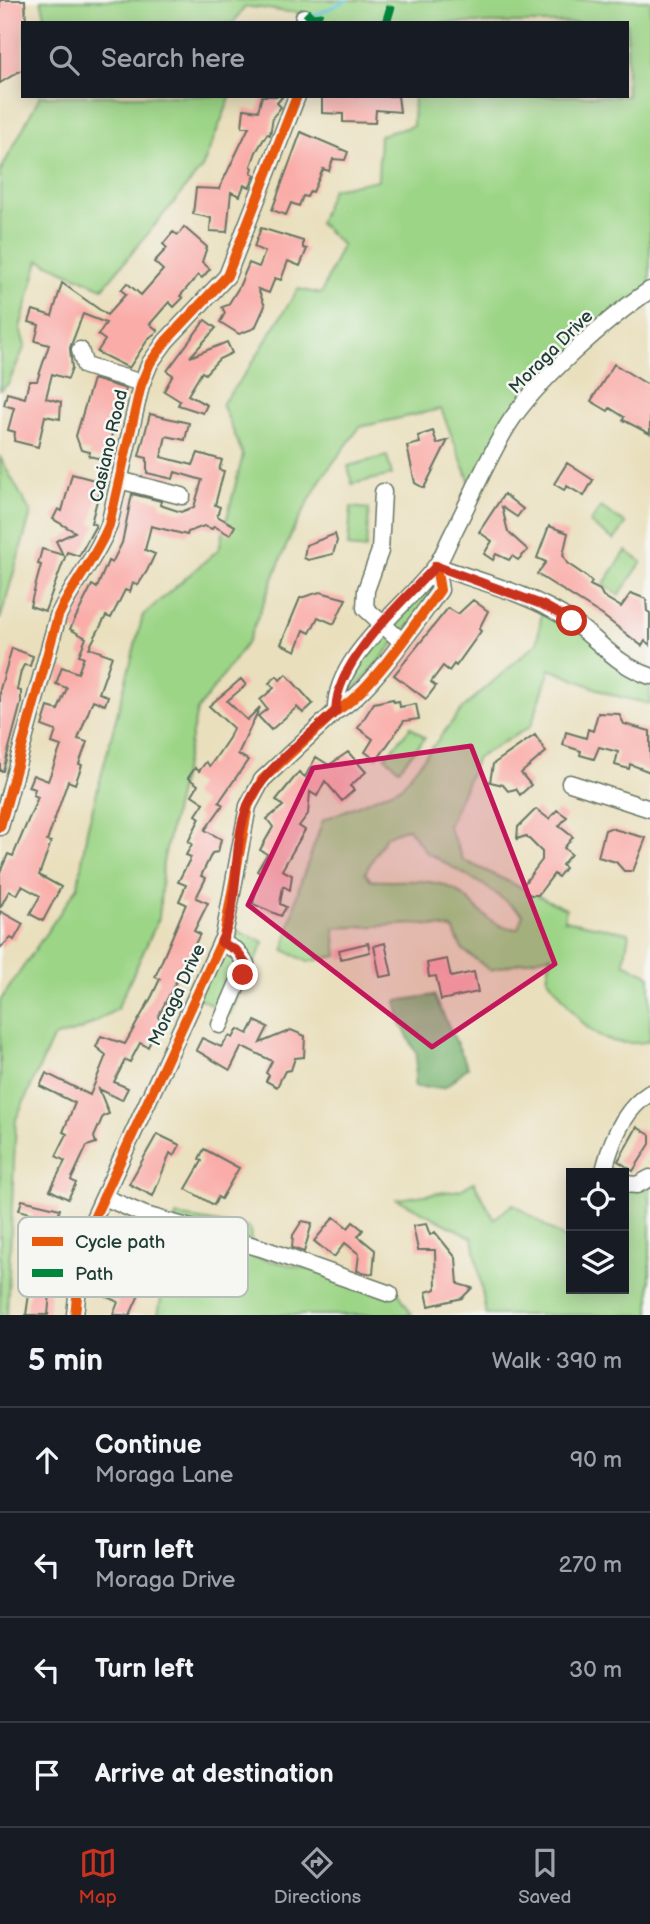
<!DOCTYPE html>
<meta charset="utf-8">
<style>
body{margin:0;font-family:"Balsamiq Sans",sans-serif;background:#242831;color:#f1f3f6}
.controls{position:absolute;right:21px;bottom:21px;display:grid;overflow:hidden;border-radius:0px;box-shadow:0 4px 18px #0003}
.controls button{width:63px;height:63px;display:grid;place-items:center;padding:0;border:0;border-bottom:2px solid #363941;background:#171b24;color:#f1f3f6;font:35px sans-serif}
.stop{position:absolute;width:21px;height:21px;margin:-16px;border:5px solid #c8321e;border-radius:50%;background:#fff}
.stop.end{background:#c8321e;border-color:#fff;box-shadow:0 2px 7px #0008}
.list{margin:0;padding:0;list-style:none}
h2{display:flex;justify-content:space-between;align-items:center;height:91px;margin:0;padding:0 28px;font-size:30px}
h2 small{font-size:23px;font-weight:400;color:#9ea1a6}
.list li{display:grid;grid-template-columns:46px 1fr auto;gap:21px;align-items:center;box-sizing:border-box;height:105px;padding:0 28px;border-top:2px solid #363941}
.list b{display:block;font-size:26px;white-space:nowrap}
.list p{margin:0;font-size:23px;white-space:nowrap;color:#9ea1a6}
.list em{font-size:23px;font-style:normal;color:#9ea1a6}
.icon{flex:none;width:38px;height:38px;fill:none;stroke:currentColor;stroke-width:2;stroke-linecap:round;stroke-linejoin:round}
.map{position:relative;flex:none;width:650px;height:1315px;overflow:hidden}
.search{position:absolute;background:#171b24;box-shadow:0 4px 18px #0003;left:21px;right:21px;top:21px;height:77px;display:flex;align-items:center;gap:18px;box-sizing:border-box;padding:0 24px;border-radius:0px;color:#9ea1a6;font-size:26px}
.sheet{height:511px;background:#171b24}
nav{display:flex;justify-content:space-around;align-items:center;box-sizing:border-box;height:98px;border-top:2px solid #363941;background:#171b24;font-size:19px;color:#9ea1a6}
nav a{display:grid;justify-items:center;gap:4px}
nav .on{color:#c8321e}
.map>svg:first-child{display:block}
</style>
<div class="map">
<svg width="650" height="1315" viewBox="0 0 650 1315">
<rect width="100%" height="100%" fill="#f6f6f2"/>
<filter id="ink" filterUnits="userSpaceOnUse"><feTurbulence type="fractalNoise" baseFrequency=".0143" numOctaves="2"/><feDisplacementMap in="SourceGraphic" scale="14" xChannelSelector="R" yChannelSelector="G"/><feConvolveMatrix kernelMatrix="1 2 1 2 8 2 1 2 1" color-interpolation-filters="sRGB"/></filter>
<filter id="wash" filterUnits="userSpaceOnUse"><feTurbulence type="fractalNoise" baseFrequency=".00686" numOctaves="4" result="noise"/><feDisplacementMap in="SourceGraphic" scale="28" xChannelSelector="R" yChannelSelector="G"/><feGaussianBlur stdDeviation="1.57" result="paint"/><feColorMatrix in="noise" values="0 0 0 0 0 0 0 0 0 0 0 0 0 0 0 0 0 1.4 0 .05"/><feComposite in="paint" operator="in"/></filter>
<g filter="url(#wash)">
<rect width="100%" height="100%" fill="#e9dfbc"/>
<path fill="#9dd587" stroke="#5e895e" stroke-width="2" fill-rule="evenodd" d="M41,0H650V290L509,423L474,492L441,409L360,427L321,479L292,532L248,641L197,711L163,862L159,918L117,1009L81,1030L53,1038L16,1119L7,1315H0V1001L78,886L87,830L143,615L219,549L243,455L222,404L249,368L298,289L321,294L342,245L319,223L332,189L378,180L380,135L413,126L414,96H627V23H303L297,12C278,13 264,6 245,7L233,23H47Z
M40,96H231L202,168L103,288L39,260L20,328L25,346L8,384L0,390V172Z
M387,456L392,475L352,484L348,466Z
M0,457L31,513L0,620Z
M351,507L369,509L366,549L348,547Z
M601,507L626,524L614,540L590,523Z
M626,551L642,562L619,595L603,585Z
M436,566L440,590L336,711L351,665Z
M543,605L650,676V704L612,695L550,669L531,726L477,758L448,826L463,860L566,909L564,920L629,933L624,963L650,976V1040C643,1044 636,1043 628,1043C584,1043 573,1006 547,978L551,955L490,970L462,949L453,929L418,924L334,928L337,956L308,962L284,950L299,887L323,820L401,787L463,708L537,643ZM408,828L426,852L485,886L523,914L518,929C482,928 475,896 446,886C421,877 396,883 371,880L365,873L386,836Z
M411,727L425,738L399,769L385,757Z
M226,927L264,942L230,1014L194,996Z
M650,1178V1315H486L473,1238L397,1199L460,1190L474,1182L494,1219L513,1204L571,1243V1289H624V1184Z
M176,1216L250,1228L252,1257L395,1287L412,1315H158Z"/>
<path fill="#7eb674" stroke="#4e7a54" stroke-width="2" d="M434,995L468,1067L444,1088L414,1087L417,1055L401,1023L396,1001Z"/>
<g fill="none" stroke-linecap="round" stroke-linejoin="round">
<path stroke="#5bc5d7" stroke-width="3.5" d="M312,17L347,0"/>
</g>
<g id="blocks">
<path fill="#faaca8" d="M0,0H25L26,23H23V69L0,83Z
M262,96H283L277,103L281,107L273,117L270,135L267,134L256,152L251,166L253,168L251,173L255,175L250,187L244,185L240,196L231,192L227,232L210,231L211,218L193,214L196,188L219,189L249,127H242L244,109L258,111Z
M322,96H398L400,112L376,110L375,123L343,122V114L322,113Z
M301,132L348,152L345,160L333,159L329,171L323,169L313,192L310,191L307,197L303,196L299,206L291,203L286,215L272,210Z
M184,227L207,247L202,262L210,269L202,278L198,275L180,296L183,298L174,307L169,302L150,324L158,331L149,338L129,368L97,352L105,340L98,335L106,323L83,314L70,348L72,368L68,379L52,374L46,398L61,402L60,419L45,416L38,447L14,441L15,432L8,430L14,408L4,405L7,393L25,398L29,381H37L49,345L35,341L39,325L29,322L33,310L52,316L62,283L107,315L126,294L121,290L127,283L141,295L163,270L154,262L167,248L163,244L173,232L178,235Z
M261,228L303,241V248L307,249L300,266L288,261L281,280L275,278L269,293L258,289L265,306L255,328L239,334L220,322L225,313L222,307L228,305L239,287L249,263L259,267L265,252L254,247Z
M205,320L216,328L190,357L227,342L232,353L219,359L205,374L202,372L188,395L207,405L203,413L178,405L180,401L164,391L173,375L167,371Z
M614,364L650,386V434L623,420L624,417L610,408L608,411L591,401Z
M93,379L126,389L108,447V451L112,452L110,461L89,456L90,452L81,450L76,436Z
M150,414L189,423L185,440L166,436L161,457L193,465L198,453L222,460L219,470L224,471L215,505L220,507L217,516L235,526L230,535L214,526L212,529L204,526L188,532L187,535L151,526L145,550L155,554L147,571L138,585L133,583L130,592L125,590L111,618L106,616L89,648L112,656L99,693L108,696L105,705L93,700L78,739L87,742L79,764L82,765L75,784L68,781L47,841L51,842L39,875L61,887L43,921L30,914L40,896L22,886L17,895L9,891L0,908V872L8,854L13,856L38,797L33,795L35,789L28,787L33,775L48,781L61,746L52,743L56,731L42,726L48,707L58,710L67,688L56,684L62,667L78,673L84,657L79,655L86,638L70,629L92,585L97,588L108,561L112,563L122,543L132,494L161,501L160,505L181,512L194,507L202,480L175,472L173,479L147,473V458L139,456Z
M433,431L437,444L448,440L424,488L415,483L407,446L420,443L418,436Z
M567,463L593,480L584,496L567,486L564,490L554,484Z
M72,474L102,482L91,523L96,525L79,556L67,552L45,611L30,606L41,565L38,564L42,549L63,555L56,541L75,532L53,519L58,509L62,511Z
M504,494L523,509L517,517L502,507L508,532L528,550L518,560L512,556L509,560L496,554L493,560L484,554L492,541L479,532Z
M549,526L568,533L563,555L567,563L587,577L592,582L590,585L600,590L603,596L621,607L631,593L646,599L647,611L650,613V645L645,641L642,646L602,615L537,574L546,562L537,558Z
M335,534L337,541L333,554L308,560L304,558L306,545Z
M320,592L346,599L334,624L318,617L310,633L304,630L296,651L281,644L300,598Z
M473,600L488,611L479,629L481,631L456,666L454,664L449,671L443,666L431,682L436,686L426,699L394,675L448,608L458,614Z
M12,648L33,656L30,666L24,665L21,671L17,690L21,691V703L3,771H0V689Z
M286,674L313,704L303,713L297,707L271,730L258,716L267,709L260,700L274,688L269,683L277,676L280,680Z
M241,679L246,685L227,701L247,720L260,707L238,754L248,760L219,802L223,805L205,830L221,839L218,852L212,853L201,876L206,878L196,898L208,903L194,931L200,934L158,1017L160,1019L148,1047L140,1043L130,1062L125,1060L114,1082L128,1088L122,1100L99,1089L109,1114L103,1116L94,1137L96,1143L87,1146L71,1180L76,1183L68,1199L50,1190L65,1161L56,1156L67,1134L63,1132L75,1103L40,1086L46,1073L90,1095L106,1055L96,1047L101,1036L125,1044L152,996L160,979L155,977L186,904L179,901L186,885L178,882L191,857L186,855L192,844L188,842L200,818L196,815L204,803L192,795L198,785L188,778L195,768L199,771L206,762L210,766L229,738L233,728L209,706Z
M393,699L394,702L399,701L400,707L416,704L419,719L404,721L377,760L365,752L373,739L358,728L374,703Z
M598,713L619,714L624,724L650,731V772L630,764L629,769L615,765L618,752L599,747L594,759L580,755L581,751L563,745L566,732L586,738L588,729L593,731Z
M535,735L546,752L521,773L531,785L520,795L516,789L508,791L503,785L490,782L493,764Z
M348,752L366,772L350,786L354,790L342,801L325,781L317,796L310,792L308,814L299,826L305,830L282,870L292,875L290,890L283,886L280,904L286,907L281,916L253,904L260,873L257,871L267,854L260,850L273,827L267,819L283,806L276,800L299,772L305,777L316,757L329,765Z
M536,809L549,819L557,810L567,817L559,826L573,837L564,848L571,854L562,865L565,868L558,877L554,874L538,895H531L526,893L524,884L542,860V852L526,836L517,839L518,827Z
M610,828L646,838L633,871H624L616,862L598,857L605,830Z
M0,911L23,924L14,940L11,938L0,948Z
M368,943L370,952L341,959L339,950Z
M385,943L392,975L380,977L374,946Z
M447,959L451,977L474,972L478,992L441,1000L436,976L429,977L427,963Z
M255,1021L268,1027L260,1043L291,1030L305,1036L304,1057L295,1058L291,1070L285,1071L277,1087L266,1081L269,1075L266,1073L272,1061L246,1048H241L230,1070L196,1050L202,1038L221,1047L229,1036L233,1038L238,1029L248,1034Z
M637,1127L650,1135V1144L633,1171L618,1161Z
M157,1134L180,1145L174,1156L170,1153L153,1196L129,1184Z
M204,1149L239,1168L221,1199L218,1197L214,1205L186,1189L202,1161L199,1159Z
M22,1200L60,1209L55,1225L61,1227L58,1235L53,1234L43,1269L52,1271L48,1315H26L35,1252L29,1251L35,1228L30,1227L33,1214L19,1210Z
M334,1217L348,1228L353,1222L363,1230L358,1236L375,1250L373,1274L357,1271L359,1254L345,1243L334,1257L314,1241Z
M302,1221L312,1223L304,1252L292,1248L293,1235Z
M426,1224L430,1235L435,1232L456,1258L458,1284L472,1288L462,1298L429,1306L426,1292L436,1289L435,1250H418L413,1226Z
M125,1228L134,1233V1242L114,1252L142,1259L140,1262L151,1268L130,1315H113L118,1302L105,1296L115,1278L105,1273L111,1254L108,1256Z"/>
</g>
</g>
<g filter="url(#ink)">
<use href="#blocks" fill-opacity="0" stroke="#667664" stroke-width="2"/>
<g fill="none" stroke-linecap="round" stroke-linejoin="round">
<defs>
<path id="minor" d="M303,23L304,17
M80,350L85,366L142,383
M119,480L182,496
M383,492L380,551L366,590L365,608L401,641
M436,566C480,582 532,594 571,621C600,640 614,664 650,676
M336,711C334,657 406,607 436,566C443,557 447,544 453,533C471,498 487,459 508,425C535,382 608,318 650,290
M570,783L650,809
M0,827L58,616C73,584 96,558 109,525L141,385L150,363L166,341L227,276L297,96
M220,1025L246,964L237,951L221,942
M610,1173L605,1167C612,1139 624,1109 650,1093
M624,1184L637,1185L650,1178
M104,1197L145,1215L261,1248L390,1294
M75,1315L83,1242L224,936L248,806L262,780L336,711C369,694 416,622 440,590L436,566"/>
</defs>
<use href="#minor" stroke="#667664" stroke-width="19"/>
<use href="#minor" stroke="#fff" stroke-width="16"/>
<path stroke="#00873e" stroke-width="9" stroke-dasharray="18 9" stroke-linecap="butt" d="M306,12L312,18L321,17L335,23
M386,23L393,0"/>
<defs>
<path id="cycleway" d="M0,827L58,616C73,584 96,558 109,525L141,385L150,363L166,341L227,276L297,96
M75,1315L83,1242L224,936L248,806L262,780L336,711C369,694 416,622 440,590L436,566"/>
</defs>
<use href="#cycleway" stroke="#f6f6f2" stroke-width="15"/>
<use href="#cycleway" stroke="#e8590c" stroke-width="10"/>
</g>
</g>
<g fill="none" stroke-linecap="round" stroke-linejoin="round" filter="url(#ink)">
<path stroke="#c8321e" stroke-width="9" d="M243,975L246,964L237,951L221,942C243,900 230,847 248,805C265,767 306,739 336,711C334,663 404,600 436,566L543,605L572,621"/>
</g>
<path fill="#c2185b" fill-opacity="0.2" stroke="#c2185b" stroke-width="5" stroke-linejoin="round" d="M471,746L555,964L432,1047L248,905L313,768Z"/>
<g text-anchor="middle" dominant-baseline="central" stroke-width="5" stroke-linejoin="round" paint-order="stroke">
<g font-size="18" fill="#1f3d34" stroke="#f6f6f2">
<text transform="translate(551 352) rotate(-45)">Moraga Drive</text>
<text transform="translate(109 446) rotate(-77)">Casiano Road</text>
<text transform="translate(177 995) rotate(-65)">Moraga Drive</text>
</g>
</g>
<rect x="18" y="1217" width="230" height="80" rx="10" fill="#f6f6f2" stroke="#b6beb9" stroke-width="2"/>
<rect x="32" y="1237" width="31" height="9" fill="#e8590c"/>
<rect x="32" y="1269" width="31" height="8" fill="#00873e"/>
<g font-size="19" fill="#1f3d34">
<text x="75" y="1248">Cycle path</text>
<text x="75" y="1280">Path</text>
</g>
</svg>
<div class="controls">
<button><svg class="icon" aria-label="locate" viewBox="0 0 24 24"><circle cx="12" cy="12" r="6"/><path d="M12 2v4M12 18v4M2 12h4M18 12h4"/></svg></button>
<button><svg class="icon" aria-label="layers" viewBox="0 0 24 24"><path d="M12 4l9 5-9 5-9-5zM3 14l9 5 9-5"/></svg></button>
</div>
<div class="stop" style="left:572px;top:621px"></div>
<div class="stop end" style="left:243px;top:975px"></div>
<div class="search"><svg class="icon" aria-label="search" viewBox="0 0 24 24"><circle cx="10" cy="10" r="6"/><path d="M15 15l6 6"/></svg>Search here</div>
</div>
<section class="sheet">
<h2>5 min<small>Walk · 390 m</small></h2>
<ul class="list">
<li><svg class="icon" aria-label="ahead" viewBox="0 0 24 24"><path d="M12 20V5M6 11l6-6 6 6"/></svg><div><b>Continue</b><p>Moraga Lane</p></div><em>90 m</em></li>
<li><svg class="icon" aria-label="left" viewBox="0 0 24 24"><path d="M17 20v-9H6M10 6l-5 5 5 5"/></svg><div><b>Turn left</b><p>Moraga Drive</p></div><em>270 m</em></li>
<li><svg class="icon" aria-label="left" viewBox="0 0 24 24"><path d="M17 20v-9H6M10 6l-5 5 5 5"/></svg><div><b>Turn left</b></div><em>30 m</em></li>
<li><svg class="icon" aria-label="arrive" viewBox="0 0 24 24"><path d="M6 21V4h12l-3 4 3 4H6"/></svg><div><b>Arrive at destination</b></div></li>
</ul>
</section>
<nav>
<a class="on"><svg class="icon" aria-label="map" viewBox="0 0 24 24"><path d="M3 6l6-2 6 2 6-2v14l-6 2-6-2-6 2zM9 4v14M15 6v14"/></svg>Map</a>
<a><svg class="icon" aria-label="directions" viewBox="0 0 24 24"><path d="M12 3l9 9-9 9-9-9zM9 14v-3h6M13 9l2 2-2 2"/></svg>Directions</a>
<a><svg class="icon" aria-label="saved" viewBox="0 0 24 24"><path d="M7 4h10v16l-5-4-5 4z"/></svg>Saved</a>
</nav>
